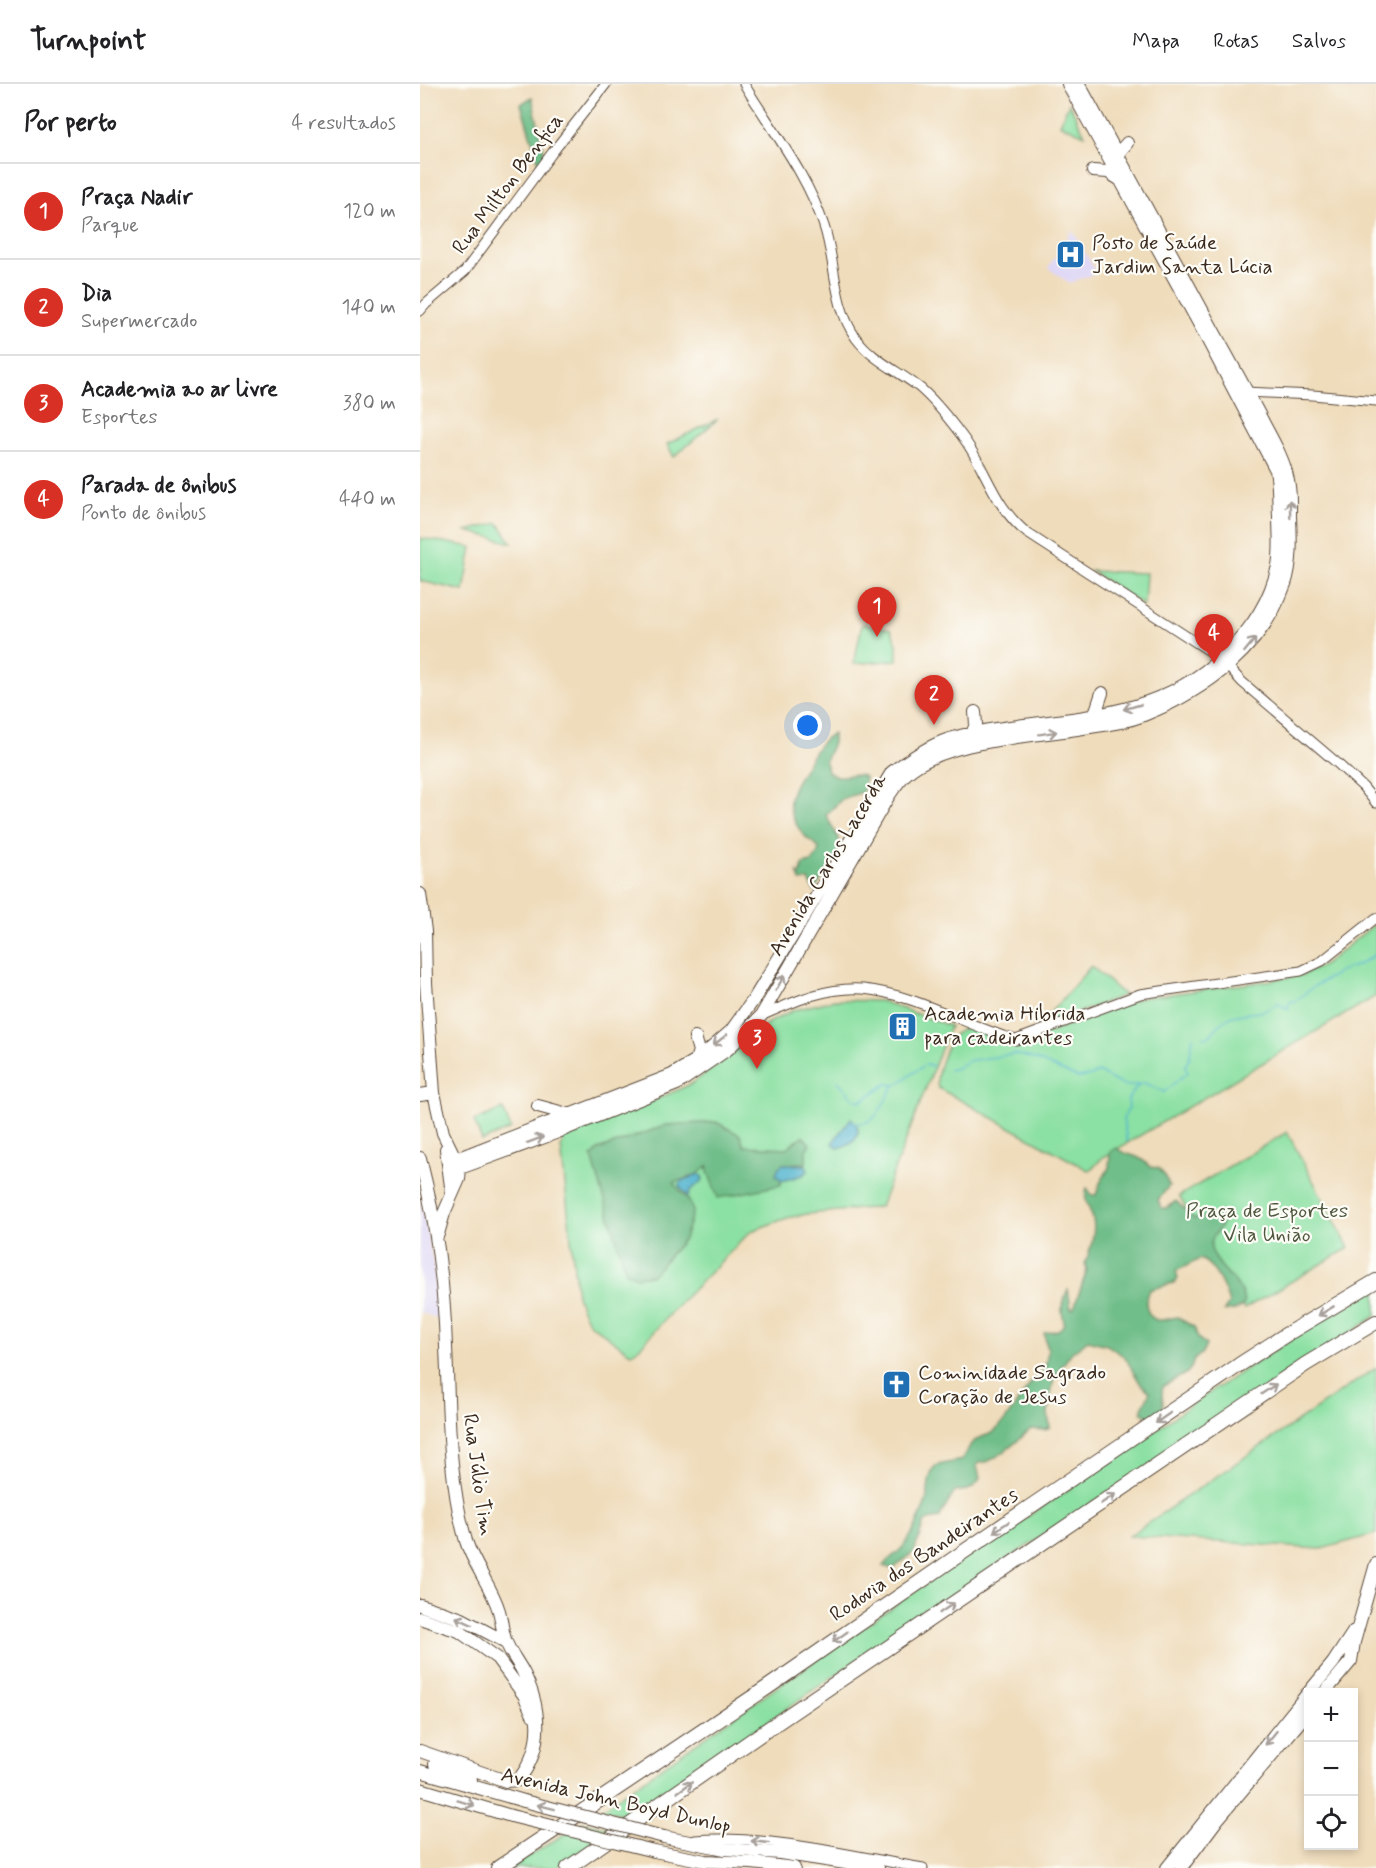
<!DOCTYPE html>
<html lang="pt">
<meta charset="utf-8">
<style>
body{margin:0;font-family:Mynerve,sans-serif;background:#f2f2f2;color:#202124}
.controls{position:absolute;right:18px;bottom:18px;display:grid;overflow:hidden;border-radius:0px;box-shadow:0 3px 9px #0003}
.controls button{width:54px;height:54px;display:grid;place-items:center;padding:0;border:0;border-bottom:2px solid #e0e0e0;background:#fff;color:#202124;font:30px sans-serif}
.you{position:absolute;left:388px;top:642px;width:21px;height:21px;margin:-15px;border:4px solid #fff;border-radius:50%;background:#1a73e8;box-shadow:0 0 0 9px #1a73e833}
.badge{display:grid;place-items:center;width:39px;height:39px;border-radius:50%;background:#d93025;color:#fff;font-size:20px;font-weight:700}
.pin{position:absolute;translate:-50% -50px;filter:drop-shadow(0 2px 3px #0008)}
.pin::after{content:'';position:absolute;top:32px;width:21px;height:18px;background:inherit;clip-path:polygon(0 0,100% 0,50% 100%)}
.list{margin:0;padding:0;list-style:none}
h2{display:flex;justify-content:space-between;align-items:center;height:78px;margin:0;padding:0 24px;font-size:26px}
h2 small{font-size:20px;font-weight:400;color:#757577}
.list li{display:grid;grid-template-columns:39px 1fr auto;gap:18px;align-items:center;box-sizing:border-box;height:96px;padding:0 24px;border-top:2px solid #e0e0e0}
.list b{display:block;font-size:22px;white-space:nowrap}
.list p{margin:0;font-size:20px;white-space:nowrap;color:#757577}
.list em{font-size:20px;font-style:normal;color:#757577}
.icon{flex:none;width:33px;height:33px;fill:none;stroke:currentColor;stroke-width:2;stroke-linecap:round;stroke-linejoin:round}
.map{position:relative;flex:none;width:956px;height:1784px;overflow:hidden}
header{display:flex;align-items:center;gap:36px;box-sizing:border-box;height:84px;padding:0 30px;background:#fff;border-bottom:2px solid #e0e0e0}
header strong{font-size:28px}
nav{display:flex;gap:33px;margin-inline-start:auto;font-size:21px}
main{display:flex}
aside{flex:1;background:#fff}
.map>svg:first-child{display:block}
</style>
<header>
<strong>Turnpoint</strong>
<nav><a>Mapa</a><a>Rotas</a><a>Salvos</a></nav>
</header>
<main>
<aside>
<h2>Por perto<small>4 resultados</small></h2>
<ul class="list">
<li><span class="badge">1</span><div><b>Praça Nadir</b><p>Parque</p></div><em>120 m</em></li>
<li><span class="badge">2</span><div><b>Dia</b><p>Supermercado</p></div><em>140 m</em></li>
<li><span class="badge">3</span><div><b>Academia ao ar livre</b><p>Esportes</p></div><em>380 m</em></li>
<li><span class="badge">4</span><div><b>Parada de ônibus</b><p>Ponto de ônibus</p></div><em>440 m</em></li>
</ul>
</aside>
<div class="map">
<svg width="956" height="1784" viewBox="0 0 956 1784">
<rect width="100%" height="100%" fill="#fdfcf7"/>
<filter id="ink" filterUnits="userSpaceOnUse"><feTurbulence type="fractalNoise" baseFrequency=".0167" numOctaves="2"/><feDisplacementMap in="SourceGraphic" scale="12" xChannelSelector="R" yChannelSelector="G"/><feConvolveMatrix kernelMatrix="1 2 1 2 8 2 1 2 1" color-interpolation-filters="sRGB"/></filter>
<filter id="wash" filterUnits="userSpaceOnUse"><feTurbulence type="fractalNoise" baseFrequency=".008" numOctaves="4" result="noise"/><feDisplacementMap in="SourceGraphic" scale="24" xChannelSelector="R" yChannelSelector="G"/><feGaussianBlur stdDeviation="1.35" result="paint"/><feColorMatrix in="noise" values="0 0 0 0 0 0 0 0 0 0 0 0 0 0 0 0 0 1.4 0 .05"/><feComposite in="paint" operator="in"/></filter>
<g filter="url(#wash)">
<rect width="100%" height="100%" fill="#efdcbb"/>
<path fill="#ddd5f6" d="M652,146L677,189L649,199L628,184Z
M0,1114L12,1173L19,1218V1235L0,1228Z"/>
<path fill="#8be0a3" stroke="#638560" stroke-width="1.5" d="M649,19L665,51L640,40Z
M298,335L254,373L247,360Z
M78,439L92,459L47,447Z
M0,454L52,463L44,507L0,497Z
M671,487L726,489L724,522Z
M442,540L471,545L477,560V576L434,580Z
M956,839V912L682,1074L672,1085L668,1086L518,1004C514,992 525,965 532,954C536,948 542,945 548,943L597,961L721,914L840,898L882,891L904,881Z
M671,882L704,911L629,940L625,935Z
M414,916L461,917L530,942L460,1123L387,1130L367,1134L331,1147L253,1226L221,1262L212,1269L209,1268L168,1238L162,1226L157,1212L141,1062L147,1048L226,1020L271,1000L303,977L348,939L374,926Z
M83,1025L91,1045L62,1057L54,1037Z
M867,1048L929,1164L824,1225L759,1112Z
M956,1204V1232L477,1548L212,1732L180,1726L500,1504L708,1366L772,1320L872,1255Z
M956,1284V1450L901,1465L709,1452Z
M164,1738L193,1745L136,1784H89Z"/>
<path fill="#70be89" stroke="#567454" stroke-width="1.5" d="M112,13L126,76L119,80L101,20Z
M413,650V659L405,677L407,687C422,699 432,686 445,693L443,708L422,715L406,731L423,763L394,807L389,796L380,797L377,788L380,792L383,780L392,778L397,771L399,764C395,759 389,757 385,752C359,722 370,707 389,677C395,667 401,655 413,650Z
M296,1038L320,1051L324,1062L367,1064L383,1052L390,1060L386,1066V1079C374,1080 360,1077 356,1091L361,1095V1101L298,1114L287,1085L289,1081L278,1090L253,1099L269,1117L273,1127L264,1155L232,1191L217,1193L206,1188L172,1073L178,1066L246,1041Z
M696,1064C711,1075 715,1067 730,1083L738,1084L746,1093L749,1102L738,1116L741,1124H747L756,1117L774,1135L795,1131L803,1133C804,1146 786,1153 792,1167C799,1188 823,1196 824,1220C819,1227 812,1227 804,1227L809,1219C805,1205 794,1180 780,1175L756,1187L758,1194L756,1198L729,1206C724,1215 725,1232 737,1236C743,1237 751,1234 757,1233L774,1243L778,1254L786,1261L783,1268L774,1276L771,1284L767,1289L743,1302C739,1319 751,1323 731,1334L722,1329V1324L730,1308L720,1299L705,1273L687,1261L668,1256L652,1268L634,1293L628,1329L630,1344L625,1346L611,1345C599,1355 573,1381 558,1379L557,1383L560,1394C555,1406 547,1407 535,1407L519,1434L508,1436L504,1439L494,1468L473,1485L463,1482C469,1474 474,1472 480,1466C491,1455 500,1434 505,1420C510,1408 506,1394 515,1383C519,1379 536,1378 542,1376L551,1360L559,1354L570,1350L584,1338L611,1299L625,1285L628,1267L624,1249C629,1247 633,1248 638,1246C649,1240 641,1233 642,1224C642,1218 646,1211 648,1205L651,1225L654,1224L667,1186L665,1179C670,1168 676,1148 673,1136C671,1124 662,1117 667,1104L672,1111H676L680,1099L689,1084L690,1068Z"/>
<path fill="#4fb3ce" stroke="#456e76" stroke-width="1.5" d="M431,1034C446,1048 435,1059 419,1064L412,1059Z
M363,1080L386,1081L388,1087L383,1091L362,1097L356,1091L358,1084Z
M278,1090L282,1092L283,1096L270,1107L268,1113L259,1102L262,1097Z"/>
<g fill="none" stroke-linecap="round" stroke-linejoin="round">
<path stroke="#4fb3ce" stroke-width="1.5" d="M783,953L790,952C813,917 834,939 858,919L868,925L869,918L875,917L893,903L923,886L938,881L956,870
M529,986L537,984L547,977L595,970L615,975L658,994L671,992L678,988L700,1000L709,1002L725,999L744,1008L768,988L765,982L769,975L773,953
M418,997L434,1015L441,1017L467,1000L476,1001L506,980L513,982
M436,1039H440
M441,1039C459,1039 465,1013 474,1002
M707,1057L703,1035L709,1024L708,1015L719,1000"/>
</g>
</g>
<g filter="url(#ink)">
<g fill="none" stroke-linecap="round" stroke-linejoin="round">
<defs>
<path id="minor" d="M324,0C352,46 387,90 404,142C416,178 413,222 436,254C453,277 479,287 500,304C515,317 530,336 542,352C567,385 573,422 607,449L800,574L822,598L917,679L943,703L956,719
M0,227L6,220L45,187L132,69L186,0
M824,308L893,311L956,317
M341,932C373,918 407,902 443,905C495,910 547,942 596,956L720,910L881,887L902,877L956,834
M275,1756C346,1750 432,1772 503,1784"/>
<path id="major" d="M699,73L700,67L707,59
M673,87L688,88L699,95
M675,630L682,609
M552,650L556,640L555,628
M0,810L5,847L6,899L14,1009L23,1049L40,1084L39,1095L24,1129L18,1150
M275,953L279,967L276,976
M0,1011L14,1009
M118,1022L151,1031
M26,1065L32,1110
M0,1074C16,1135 24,1199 26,1263C29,1327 28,1395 46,1457C54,1482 72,1503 79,1527C82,1537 82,1548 86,1558C90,1568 97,1577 102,1586C121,1621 125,1664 98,1696L86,1697L0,1667
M36,1075L252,991L281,973L311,947L334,915L472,688C487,677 501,667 519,659C536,652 557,648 576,645C622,638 671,635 715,622C780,603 843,550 858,482C861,465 859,448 859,432C858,416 859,401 856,386L783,247L648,0
M40,1084L138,1048L257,1000L308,965L341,932L468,713C474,704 479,696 487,689C524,657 603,653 650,646C675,642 703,640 726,630C787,605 842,564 865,500C872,480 871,455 870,433C870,420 871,405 867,392C863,374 853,357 844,340C830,313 815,286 800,259C753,173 706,87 659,0
M0,1521L42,1535L86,1558
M0,1534L39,1547L77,1574L104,1611L113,1631
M889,1608L913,1579L934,1547
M905,1608L931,1577L934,1558L956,1480
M15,1680L51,1696
M0,1687L104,1717
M0,1705L91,1732
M244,1753L305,1765L360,1769L458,1784
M234,1767L285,1777L332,1779L374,1784
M747,1784L888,1609
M761,1784L797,1736L888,1628"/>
<path id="highway" d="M78,1784L348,1603L539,1471L819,1281L867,1250L956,1197
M148,1784L345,1647L886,1280L956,1238"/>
</defs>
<use href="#minor" stroke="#564536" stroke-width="11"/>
<use href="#major" stroke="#564536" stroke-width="14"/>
<use href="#highway" stroke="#564536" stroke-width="16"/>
<use href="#minor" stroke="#fff" stroke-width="9"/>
<use href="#major" stroke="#fff" stroke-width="12"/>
<use href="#highway" stroke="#fff" stroke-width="14"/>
<defs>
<path id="major-bridge" d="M104,1717L244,1753
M91,1732L234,1767"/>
</defs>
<use href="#major-bridge" stroke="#564536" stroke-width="14" stroke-linecap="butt"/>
<use href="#major-bridge" stroke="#fff" stroke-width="12"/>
</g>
<defs><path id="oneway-shaft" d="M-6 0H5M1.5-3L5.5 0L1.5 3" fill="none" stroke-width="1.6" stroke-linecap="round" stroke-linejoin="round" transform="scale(1.5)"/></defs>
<g stroke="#a79f9a">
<use href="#oneway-shaft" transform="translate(870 425) rotate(-92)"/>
<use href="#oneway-shaft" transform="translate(830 561) rotate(-51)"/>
<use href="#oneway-shaft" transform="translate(712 623) rotate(164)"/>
<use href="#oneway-shaft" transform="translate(628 649) rotate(-9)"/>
<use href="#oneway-shaft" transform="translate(360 899) rotate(-60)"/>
<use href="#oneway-shaft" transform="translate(300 956) rotate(141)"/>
<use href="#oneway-shaft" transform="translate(115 1056) rotate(-20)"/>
<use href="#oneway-shaft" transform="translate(906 1227) rotate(149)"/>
<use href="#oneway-shaft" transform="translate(849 1305) rotate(-34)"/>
<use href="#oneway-shaft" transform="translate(743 1334) rotate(145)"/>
<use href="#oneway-shaft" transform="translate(688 1415) rotate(-34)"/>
<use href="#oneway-shaft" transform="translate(581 1443) rotate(146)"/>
<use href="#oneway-shaft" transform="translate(527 1524) rotate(-34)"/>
<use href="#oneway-shaft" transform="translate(44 1537) rotate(-155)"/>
<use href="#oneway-shaft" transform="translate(420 1553) rotate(145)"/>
<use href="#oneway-shaft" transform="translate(851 1654) rotate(129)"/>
<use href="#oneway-shaft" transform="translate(265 1703) rotate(-35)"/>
<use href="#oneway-shaft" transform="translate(46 1719) rotate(17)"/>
<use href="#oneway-shaft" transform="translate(126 1723) rotate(-166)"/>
<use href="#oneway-shaft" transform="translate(340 1758) rotate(-174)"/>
</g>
</g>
<defs>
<symbol id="hospital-square" viewBox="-11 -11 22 22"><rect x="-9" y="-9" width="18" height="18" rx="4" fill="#1f6fb2" stroke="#fdfcf7"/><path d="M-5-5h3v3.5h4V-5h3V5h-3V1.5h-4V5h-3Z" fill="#fff"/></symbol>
<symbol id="building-square" viewBox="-11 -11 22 22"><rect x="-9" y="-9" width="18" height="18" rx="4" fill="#1f6fb2" stroke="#fdfcf7"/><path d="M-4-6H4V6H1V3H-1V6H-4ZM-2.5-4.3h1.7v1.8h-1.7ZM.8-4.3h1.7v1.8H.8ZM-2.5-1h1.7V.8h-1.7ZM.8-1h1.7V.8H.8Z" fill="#fff"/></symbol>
<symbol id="church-square" viewBox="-11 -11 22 22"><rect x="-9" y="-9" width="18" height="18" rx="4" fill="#1f6fb2" stroke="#fdfcf7"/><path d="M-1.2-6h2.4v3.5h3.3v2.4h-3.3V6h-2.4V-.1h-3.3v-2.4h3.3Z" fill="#fff"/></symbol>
</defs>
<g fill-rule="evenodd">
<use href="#hospital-square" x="634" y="154" width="33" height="33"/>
<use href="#building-square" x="466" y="926" width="33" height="33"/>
<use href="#church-square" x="460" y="1284" width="33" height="33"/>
</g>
<g text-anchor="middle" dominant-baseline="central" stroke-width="4.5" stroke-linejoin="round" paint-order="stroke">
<g font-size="21" fill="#3b2a1e" stroke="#fdfcf7">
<text transform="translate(88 100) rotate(-53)">Rua Milton Benfica</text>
<text transform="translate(408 781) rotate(-59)">Avenida Carlos Lacerda</text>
<text transform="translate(58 1391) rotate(82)">Rua Júlio Tim</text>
<text transform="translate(504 1471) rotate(-34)">Rodovia dos Bandeirantes</text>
<text transform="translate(196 1717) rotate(13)">Avenida John Boyd Dunlop</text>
</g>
<g font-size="21" fill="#3b2a1e" stroke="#fdfcf7" text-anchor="start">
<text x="672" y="159">Posto de Saúde<tspan x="672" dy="24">Jardim Santa Lúcia</tspan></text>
<text x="504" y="930">Academia Hibrida<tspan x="504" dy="24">para cadeirantes</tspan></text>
<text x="498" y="1289">Cominidade Sagrado<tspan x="498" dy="24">Coração de Jesus</tspan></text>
</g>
<g font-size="21" fill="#4f583f" stroke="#fdfcf7">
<text x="847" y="1127">Praça de Esportes<tspan x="847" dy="24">Vila União</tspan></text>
</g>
</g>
</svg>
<div class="controls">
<button>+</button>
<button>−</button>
<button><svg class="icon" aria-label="locate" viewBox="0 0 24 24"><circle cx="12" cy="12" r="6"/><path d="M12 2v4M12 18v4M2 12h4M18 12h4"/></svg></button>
</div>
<div class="you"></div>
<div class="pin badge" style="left:457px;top:553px">1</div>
<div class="pin badge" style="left:514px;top:641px">2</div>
<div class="pin badge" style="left:337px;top:985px">3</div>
<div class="pin badge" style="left:794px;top:580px">4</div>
</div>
</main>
